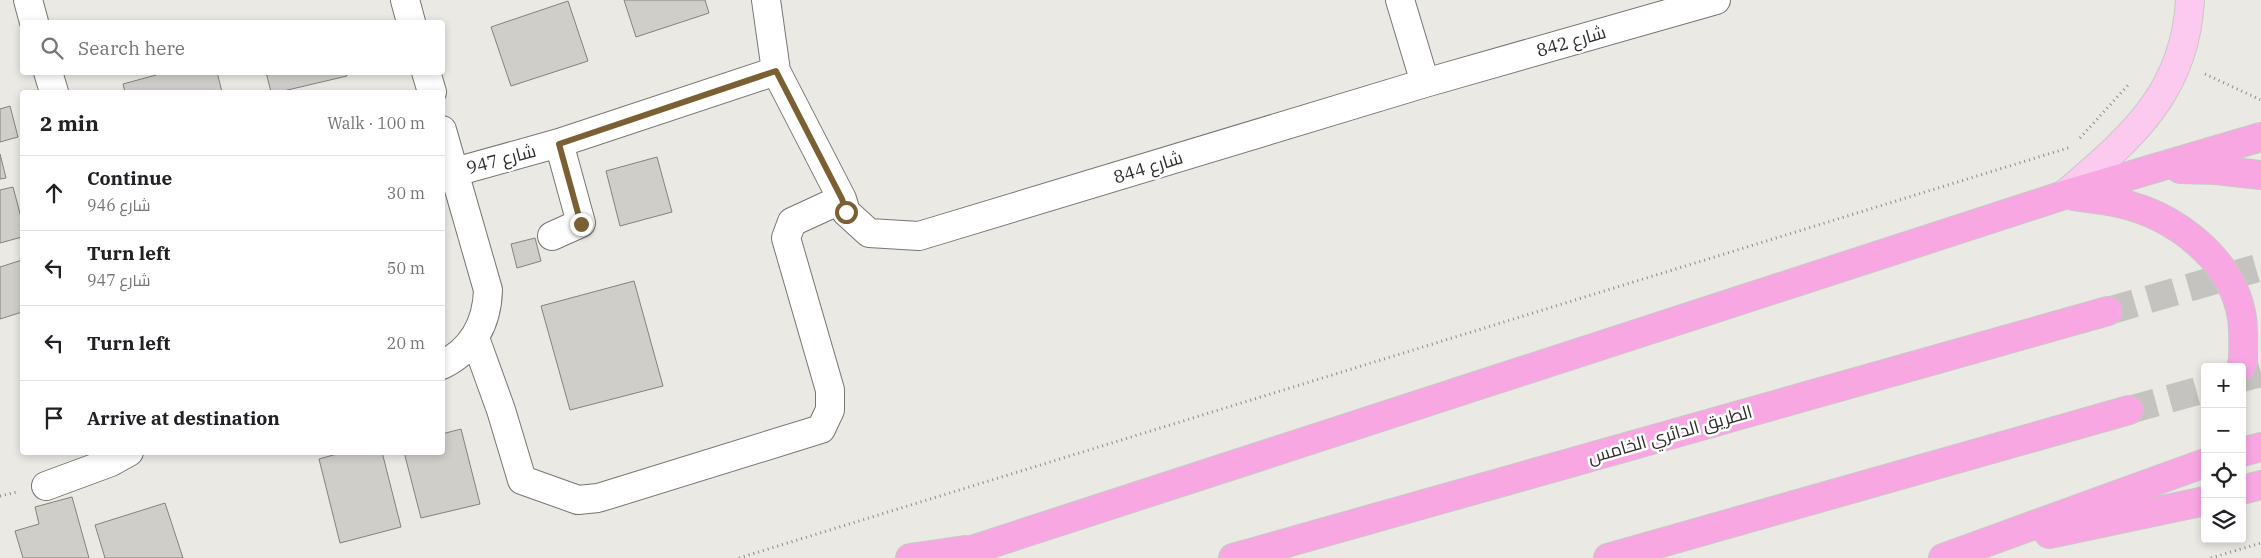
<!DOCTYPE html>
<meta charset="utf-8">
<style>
body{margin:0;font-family:"IBM Plex Serif",Cairo,serif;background:#f6f6f6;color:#202124}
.controls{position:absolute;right:15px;bottom:15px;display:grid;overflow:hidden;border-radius:5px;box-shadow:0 2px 8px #0003}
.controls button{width:45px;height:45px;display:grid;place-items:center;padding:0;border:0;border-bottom:1px solid #e0e0e0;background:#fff;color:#202124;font:25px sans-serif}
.stop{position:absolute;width:15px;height:15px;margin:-11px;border:4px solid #7a6032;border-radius:50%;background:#fff}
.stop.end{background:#7a6032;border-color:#fff;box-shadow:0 1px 5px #0008}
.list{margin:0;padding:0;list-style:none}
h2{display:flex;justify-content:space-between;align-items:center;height:65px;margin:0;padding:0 20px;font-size:21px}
h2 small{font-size:16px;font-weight:400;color:#757577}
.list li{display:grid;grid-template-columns:32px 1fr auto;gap:15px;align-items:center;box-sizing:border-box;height:75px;padding:0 20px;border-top:1px solid #e0e0e0}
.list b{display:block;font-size:19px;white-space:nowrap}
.list p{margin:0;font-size:16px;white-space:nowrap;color:#757577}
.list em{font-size:16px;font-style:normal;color:#757577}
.icon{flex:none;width:28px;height:28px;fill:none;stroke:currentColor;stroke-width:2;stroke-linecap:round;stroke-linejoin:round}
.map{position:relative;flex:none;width:2261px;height:558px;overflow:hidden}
.search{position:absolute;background:#fff;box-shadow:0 2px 8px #0003;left:20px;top:20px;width:425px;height:55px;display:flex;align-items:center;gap:12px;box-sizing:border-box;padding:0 18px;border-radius:5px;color:#757577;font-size:19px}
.panel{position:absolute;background:#fff;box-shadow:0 2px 8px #0003;left:20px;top:90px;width:425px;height:365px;border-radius:5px}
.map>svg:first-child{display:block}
</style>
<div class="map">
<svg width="2261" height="558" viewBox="0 0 2261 558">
<rect width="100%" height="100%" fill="#ebe9e4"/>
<path fill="#d0cec9" stroke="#84827d" d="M624,0H705L709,13L636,37Z
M568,1L588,61L511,86L491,27Z
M167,72H217L222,92H125L123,84Z
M266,72H346L347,76L279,92H271Z
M10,106L18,137L0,142V109Z
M0,154L6,178L0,179Z
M657,157L672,212L620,226L606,171Z
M13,187L22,221V237L0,243V190Z
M535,238L541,261L517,268L511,244Z
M22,260V312L0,319V267Z
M634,281L663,386L570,410L541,306Z
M461,429L480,504L421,518L404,452H442V434Z
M344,452H382L401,527L340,543L319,459Z
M72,497L89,558H23L15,531L39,524L35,507Z
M165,503L183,558H105L95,525Z"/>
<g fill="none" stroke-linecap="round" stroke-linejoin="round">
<path stroke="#c5c3bf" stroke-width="28" stroke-dasharray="28 14" stroke-linecap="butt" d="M2108,311L2261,267
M2242,378L2261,373
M2129,410L2205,389"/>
<defs>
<path id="minor" d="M28,0L34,22
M405,0L411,22
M766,0L776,71L842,199L846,212L869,233L919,236L1425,83L1716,0
M1400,0L1425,83
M48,72L54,92
M426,72L432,92
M442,130L488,290C487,323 473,350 442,365
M455,172L559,143L776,71
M552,236L581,223L559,143
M475,338L501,410L522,480L578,500L598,498L821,429L830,410V390L786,238L792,222L842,199
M46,486L111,462L129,452"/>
<path id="major" d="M2064,195C2130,138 2185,94 2190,0"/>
<path id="highway" d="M2180,169L2216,170L2261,175
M2073,196C2088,198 2104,200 2119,203C2174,215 2233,259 2242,318C2244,332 2243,347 2243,360L2241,367
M2242,452L2261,447
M2242,490L2261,485
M2049,534L2205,501
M910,558L965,550
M947,558L2064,195L2261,137
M1233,558L2108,311
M1608,558L2129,410
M1943,558L2205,463"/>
</defs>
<use href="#minor" stroke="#787672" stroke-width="30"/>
<use href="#major" stroke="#c8c8c8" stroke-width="30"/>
<use href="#highway" stroke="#c8c8c8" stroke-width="30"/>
<path stroke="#8d8b88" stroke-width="3" stroke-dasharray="1 4" stroke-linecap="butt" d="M2205,74L2261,100
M2080,138L2130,83
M0,496L17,492
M739,558L2071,147
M2211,558L2261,543"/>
<use href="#minor" stroke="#fff" stroke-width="28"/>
<use href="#major" stroke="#fbcaee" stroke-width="28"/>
<use href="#highway" stroke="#f9a7e3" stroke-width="28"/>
</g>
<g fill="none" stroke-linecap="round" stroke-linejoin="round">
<path stroke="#7a6032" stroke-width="6" d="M581,224L559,144L776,71L842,199L846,212"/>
</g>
<g text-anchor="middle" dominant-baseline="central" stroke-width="5" stroke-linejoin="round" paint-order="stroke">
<g font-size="18" fill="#2d2c2a" stroke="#fff">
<text transform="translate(1571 41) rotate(-16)">شارع 842</text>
<text transform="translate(501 159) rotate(-15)">شارع 947</text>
<text transform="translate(1148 167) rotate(-17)">شارع 844</text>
<text transform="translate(1670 434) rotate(-16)">الطريق الدائري الخامس</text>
</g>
</g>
</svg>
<div class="controls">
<button>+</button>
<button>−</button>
<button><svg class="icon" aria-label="locate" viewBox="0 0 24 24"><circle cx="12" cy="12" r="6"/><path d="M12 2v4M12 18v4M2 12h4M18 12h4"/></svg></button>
<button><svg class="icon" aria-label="layers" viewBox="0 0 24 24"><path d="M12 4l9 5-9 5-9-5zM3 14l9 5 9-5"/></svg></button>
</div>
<div class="stop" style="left:846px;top:212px"></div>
<div class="stop end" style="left:581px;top:224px"></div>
<div class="search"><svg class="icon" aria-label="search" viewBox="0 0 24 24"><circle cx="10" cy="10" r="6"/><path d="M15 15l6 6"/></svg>Search here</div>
<section class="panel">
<h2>2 min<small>Walk · 100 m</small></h2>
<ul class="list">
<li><svg class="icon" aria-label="ahead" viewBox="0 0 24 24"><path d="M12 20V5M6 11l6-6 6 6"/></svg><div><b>Continue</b><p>شارع 946</p></div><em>30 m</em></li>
<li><svg class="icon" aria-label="left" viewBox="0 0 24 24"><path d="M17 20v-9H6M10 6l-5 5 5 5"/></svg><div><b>Turn left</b><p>شارع 947</p></div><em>50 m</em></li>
<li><svg class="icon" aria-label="left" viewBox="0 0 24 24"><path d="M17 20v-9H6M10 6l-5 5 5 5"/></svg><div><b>Turn left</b></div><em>20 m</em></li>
<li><svg class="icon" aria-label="arrive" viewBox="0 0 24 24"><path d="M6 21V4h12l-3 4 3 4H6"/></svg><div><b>Arrive at destination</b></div></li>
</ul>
</section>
</div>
